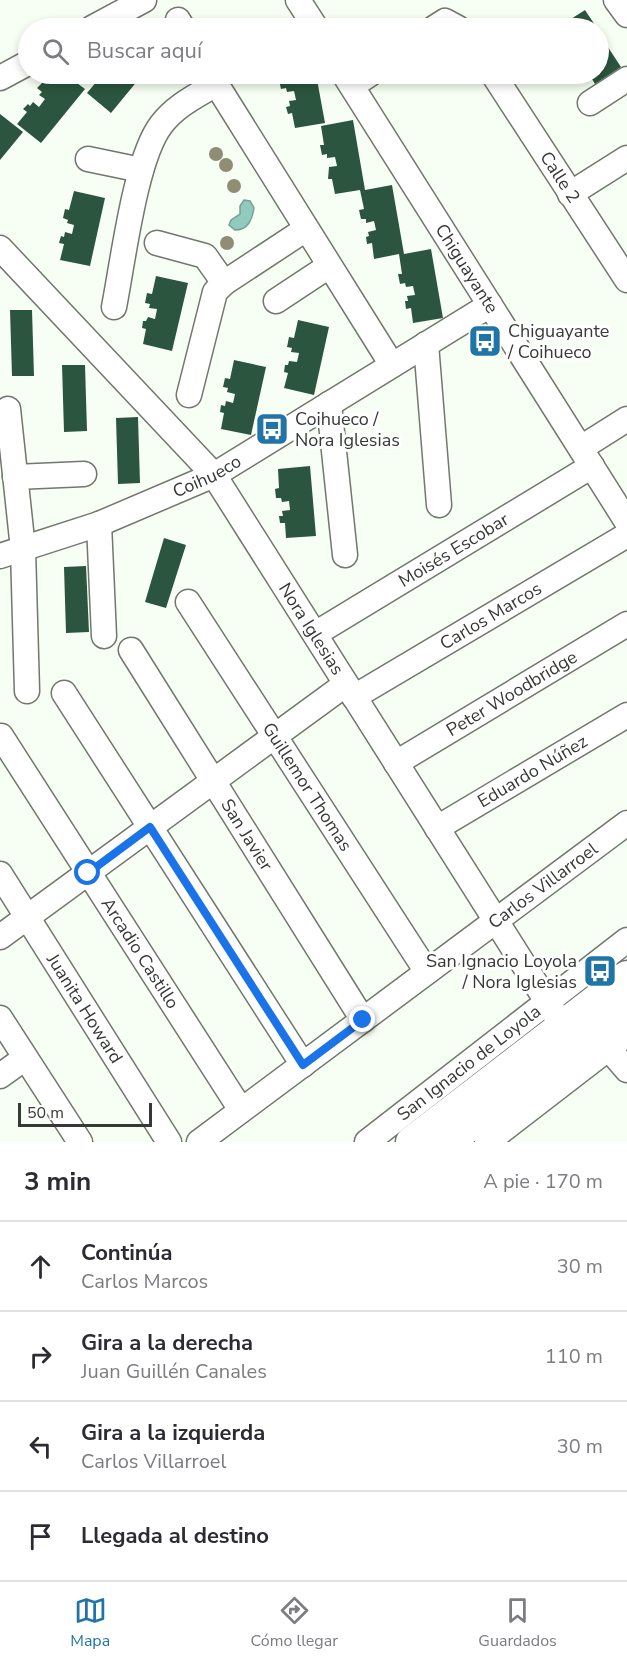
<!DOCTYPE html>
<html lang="es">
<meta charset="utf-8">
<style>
body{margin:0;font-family:"Nunito Sans",sans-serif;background:#f2f2f3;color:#2b2b33}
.scale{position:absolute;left:18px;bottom:15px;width:134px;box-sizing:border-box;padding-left:6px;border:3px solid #363935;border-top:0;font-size:16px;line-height:21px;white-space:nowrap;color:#363935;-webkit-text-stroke:4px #fff;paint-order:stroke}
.stop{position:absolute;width:18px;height:18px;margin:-14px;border:4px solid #1a73e8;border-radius:50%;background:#fff}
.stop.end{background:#1a73e8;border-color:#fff;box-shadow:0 2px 6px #0008}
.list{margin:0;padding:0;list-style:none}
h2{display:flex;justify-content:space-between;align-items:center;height:78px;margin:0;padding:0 24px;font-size:26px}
h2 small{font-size:20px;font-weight:400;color:#7c7c81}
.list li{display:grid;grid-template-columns:39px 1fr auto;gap:18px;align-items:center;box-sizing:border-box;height:90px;padding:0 24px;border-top:2px solid #e1e1e2}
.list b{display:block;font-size:22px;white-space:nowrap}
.list p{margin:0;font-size:20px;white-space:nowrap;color:#7c7c81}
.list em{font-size:20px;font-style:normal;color:#7c7c81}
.icon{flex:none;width:33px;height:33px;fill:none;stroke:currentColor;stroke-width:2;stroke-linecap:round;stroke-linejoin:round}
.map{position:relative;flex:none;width:627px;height:1142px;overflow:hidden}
.search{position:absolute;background:#fff;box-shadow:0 3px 9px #0003;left:18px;right:18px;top:18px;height:66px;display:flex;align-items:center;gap:15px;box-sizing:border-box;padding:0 21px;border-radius:33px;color:#7c7c81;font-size:22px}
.sheet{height:438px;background:#fff}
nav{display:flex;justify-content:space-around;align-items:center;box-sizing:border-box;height:84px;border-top:2px solid #e1e1e2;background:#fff;font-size:16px;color:#7c7c81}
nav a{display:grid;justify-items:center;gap:3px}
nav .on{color:#2175a6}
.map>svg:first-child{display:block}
</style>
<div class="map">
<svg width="627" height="1142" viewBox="0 0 627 1142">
<rect width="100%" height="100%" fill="#f7fff4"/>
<path fill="#91cbbe" stroke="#769f95" stroke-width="1.5" d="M244,200L250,201L254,208C252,220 248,230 235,230L229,225L231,220L240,214V206Z"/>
<path fill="#2b553e" d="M585,10L597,28H562L560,26Z
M598,32L621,67L595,84L589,74H598Z
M56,74H65L85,89L41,143L17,124L27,112L23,109L28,104L30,106L33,102L39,107L45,99L39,95L42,92L37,88L44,81L47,84Z
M97,74L109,76L111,74H143L111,113L87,93L97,81L93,78Z
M283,74H316L325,123L295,128L292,113L288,114L286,107L290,106L289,101L296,100L294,91L287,92L286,88L281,89L279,80L284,79Z
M0,114L23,132L0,160Z
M353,120L365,190L392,185L404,254L431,249L443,318L413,323L411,308L406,309L405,301H408L407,296L415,295L413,286L406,287L405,283L400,284L398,274H402L399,254L374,259L372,243L367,244L366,237L369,236L368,232L376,230L374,221L366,223V219H361L359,210L364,209L360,190L335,194L332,179H328L329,167L337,166L335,157L327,158V154L322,155L320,145H324L321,126Z
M74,191L105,198L90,266L60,260L64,244L59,243L61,236L64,237L65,232L72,234L74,225L67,223L68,220L63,218L65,209L69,210Z
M156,276L188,283L172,351L143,344L146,329L142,328L143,321H146L148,317L155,319L157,309L149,308L150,304L145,303L147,293L152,294Z
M10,310H32L34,376H12Z
M298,320L329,327L314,395L284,388L288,373L284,372L285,365H288L289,361L297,362L299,353L291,352L292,348L287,347L289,337L294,338Z
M234,360L266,367L251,435L221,429L224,413L220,412L221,405L225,406L226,401L233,403L235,394L227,392L228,388L223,387L225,378L230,379Z
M62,365H85L87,431L64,432Z
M138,417L140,483L118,484L116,418Z
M310,466L316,536L286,538L285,523H280L279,516H283L282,511L290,510L289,501L282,502L281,498H276L275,489L279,488L278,469Z
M164,538L186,545L166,608L145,602Z
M86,566L89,632L66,633L64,567Z"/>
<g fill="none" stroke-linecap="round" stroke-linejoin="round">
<defs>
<g id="minor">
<path d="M298,0L316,28"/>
<path d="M616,0L627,15"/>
<path d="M178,20L183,28"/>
<path d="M92,28L144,0"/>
<path d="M434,28L445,21L458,28"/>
<path d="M210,74L392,365"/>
<path id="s1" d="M344,74L627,522"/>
<path id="s2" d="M493,74L627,280"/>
<path d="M0,78L28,63"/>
<path d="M352,86L370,74"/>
<path d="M590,103L627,79"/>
<path d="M88,159L141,170"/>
<path d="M570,194L627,158"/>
<path d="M157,243L205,256L224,283"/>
<path id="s3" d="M0,248L214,475L572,1041"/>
<path d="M276,301L329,266"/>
<path d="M114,307C123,262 135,159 161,125C175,106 196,96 216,84"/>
<path d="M426,344L439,505"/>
<path d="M189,395L215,292L224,283L306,229"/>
<path d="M329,404L345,555"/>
<path d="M8,409L23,549L27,691"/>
<path d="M581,448L627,419"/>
<path d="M15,477L84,474"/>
<path d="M99,524L104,636"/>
<path id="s4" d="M0,556L99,524L214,475L490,305"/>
<path id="s5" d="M188,602L427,972"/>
<path id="s6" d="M315,634L592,466"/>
<path id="s7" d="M131,650L363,1020"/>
<path d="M64,693L303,1065"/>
<path id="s8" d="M354,697L627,535"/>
<path id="s9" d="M1,736L241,1110"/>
<path id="s10" d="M396,763L627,624"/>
<path id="s11" d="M437,828L627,715"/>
<path id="s12" d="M0,874L169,1142"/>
<path d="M0,937L346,684"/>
<path d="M0,1018L80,1142"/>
<path d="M608,1048L627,1070"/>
<path d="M0,1076L25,1058"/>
<path id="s13" d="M199,1142L627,823"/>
<path id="s14" d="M367,1142L627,940"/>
<path d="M487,1142L627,1034"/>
</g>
<path id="major" d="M411,1142L627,976
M449,1142L553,1060L627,1007"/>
</defs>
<use href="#minor" stroke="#71776e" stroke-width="27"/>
<use href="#major" stroke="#71776e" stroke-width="33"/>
<use href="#minor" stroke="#fff" stroke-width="24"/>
<use href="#major" stroke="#fff" stroke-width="30"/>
</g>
<g fill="#8f8e74">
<circle cx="216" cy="154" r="7"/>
<circle cx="226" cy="165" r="7"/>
<circle cx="234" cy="186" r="7"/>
<circle cx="227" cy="243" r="7"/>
</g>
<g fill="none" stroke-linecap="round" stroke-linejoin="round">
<path stroke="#1a73e8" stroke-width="8" d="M88,873L150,827L303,1065L363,1020"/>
</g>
<defs>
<symbol id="bus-square" viewBox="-11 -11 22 22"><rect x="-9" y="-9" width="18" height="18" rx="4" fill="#2175a6" stroke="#fff"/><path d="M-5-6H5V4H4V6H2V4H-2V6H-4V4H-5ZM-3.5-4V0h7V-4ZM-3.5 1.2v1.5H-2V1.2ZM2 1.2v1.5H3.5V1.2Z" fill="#fff"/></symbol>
</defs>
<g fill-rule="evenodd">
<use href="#bus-square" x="466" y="322" width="38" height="38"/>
<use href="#bus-square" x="253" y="410" width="38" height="38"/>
<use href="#bus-square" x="581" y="952" width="38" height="38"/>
</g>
<g text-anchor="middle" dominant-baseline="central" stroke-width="6" stroke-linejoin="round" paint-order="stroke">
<g font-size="18" fill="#363935" stroke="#fff">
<text stroke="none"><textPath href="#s2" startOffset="123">Calle 2</textPath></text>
<text stroke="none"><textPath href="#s1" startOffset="230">Chiguayante</textPath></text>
<text stroke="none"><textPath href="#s4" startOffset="222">Coihueco</textPath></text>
<text stroke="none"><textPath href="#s6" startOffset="162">Moisés Escobar</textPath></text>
<text stroke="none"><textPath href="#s8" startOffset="159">Carlos Marcos</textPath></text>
<text stroke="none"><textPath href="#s3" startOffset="494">Nora Iglesias</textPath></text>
<text stroke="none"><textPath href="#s10" startOffset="135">Peter Woodbridge</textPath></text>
<text stroke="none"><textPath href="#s11" startOffset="111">Eduardo Núñez</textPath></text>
<text stroke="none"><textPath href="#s5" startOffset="220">Guillemor Thomas</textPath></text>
<text stroke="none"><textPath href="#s7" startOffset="218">San Javier</textPath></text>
<text stroke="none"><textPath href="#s13" startOffset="429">Carlos Villarroel</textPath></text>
<text stroke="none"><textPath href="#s9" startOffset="258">Arcadio Castillo</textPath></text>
<text stroke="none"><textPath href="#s12" startOffset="159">Juanita Howard</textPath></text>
<text stroke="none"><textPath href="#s14" startOffset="129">San Ignacio de Loyola</textPath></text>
</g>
<g font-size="18" fill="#363935" stroke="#fff" text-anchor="start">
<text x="508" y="331">Chiguayante<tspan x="508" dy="21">/ Coihueco</tspan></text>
<text x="295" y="419">Coihueco /<tspan x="295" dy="21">Nora Iglesias</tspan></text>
<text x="577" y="961" text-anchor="end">San Ignacio Loyola<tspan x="577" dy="21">/ Nora Iglesias</tspan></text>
</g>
</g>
</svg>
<div class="scale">50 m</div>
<div class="stop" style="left:88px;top:873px"></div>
<div class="stop end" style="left:363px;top:1020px"></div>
<div class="search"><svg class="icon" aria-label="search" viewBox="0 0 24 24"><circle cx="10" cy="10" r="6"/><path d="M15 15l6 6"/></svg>Buscar aquí</div>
</div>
<section class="sheet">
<h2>3 min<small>A pie · 170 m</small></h2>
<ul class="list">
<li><svg class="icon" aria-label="ahead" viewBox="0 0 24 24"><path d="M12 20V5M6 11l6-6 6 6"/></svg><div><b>Continúa</b><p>Carlos Marcos</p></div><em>30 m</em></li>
<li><svg class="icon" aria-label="right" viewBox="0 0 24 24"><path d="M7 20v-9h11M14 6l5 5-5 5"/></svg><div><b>Gira a la derecha</b><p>Juan Guillén Canales</p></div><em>110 m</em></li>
<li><svg class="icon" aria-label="left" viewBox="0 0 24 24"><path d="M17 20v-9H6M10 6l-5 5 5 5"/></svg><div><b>Gira a la izquierda</b><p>Carlos Villarroel</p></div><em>30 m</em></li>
<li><svg class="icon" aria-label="arrive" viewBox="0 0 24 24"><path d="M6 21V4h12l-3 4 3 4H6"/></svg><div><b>Llegada al destino</b></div></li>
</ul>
</section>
<nav>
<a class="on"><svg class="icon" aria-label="map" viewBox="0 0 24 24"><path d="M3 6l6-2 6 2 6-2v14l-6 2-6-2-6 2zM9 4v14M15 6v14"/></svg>Mapa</a>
<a><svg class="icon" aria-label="directions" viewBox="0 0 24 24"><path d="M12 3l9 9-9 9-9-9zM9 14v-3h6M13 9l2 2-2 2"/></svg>Cómo llegar</a>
<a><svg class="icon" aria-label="saved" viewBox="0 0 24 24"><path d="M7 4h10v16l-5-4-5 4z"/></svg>Guardados</a>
</nav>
